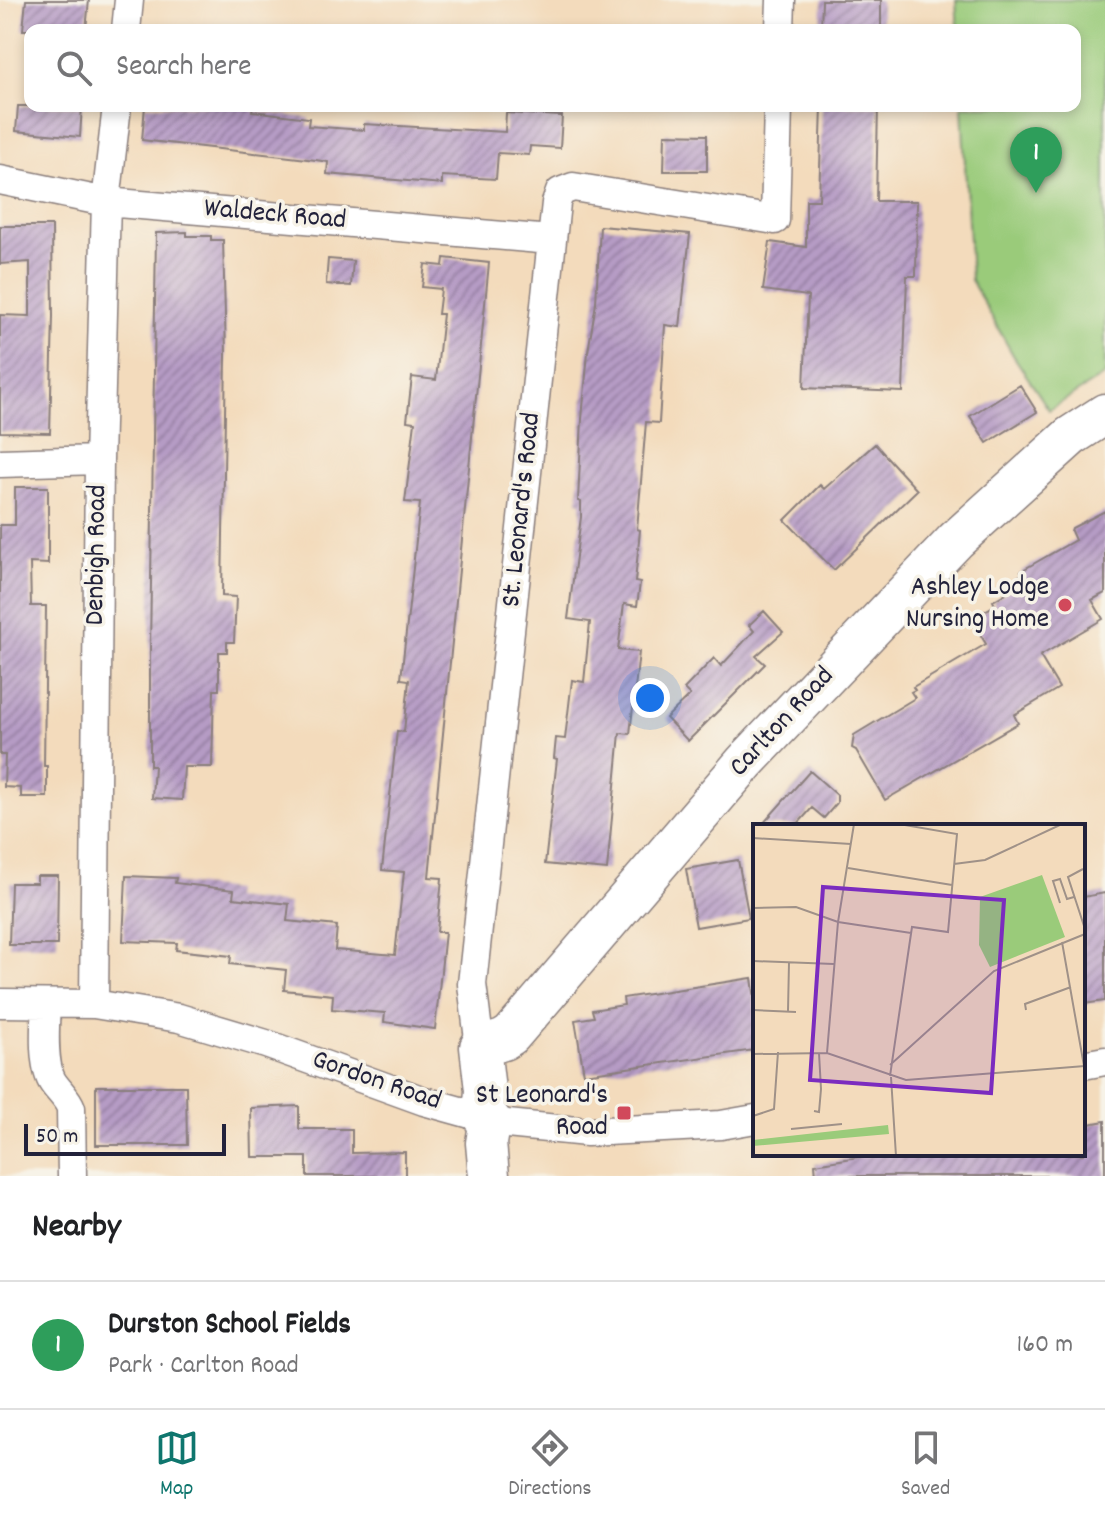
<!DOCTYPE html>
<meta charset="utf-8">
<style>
body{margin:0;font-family:Dekko,sans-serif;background:#f2f2f2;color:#202124}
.scale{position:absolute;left:24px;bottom:20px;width:202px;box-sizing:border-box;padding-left:8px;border:4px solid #22223b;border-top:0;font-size:22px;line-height:28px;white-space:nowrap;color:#22223b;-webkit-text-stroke:6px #f7f3e8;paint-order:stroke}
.you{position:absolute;left:650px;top:698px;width:28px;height:28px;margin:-20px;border:6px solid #fff;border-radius:50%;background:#1a73e8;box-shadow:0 0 0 12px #1a73e833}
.badge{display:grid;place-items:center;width:52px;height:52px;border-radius:50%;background:#0f766e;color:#fff;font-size:26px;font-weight:700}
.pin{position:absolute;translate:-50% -66px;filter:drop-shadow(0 2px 4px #0008)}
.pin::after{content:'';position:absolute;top:42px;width:28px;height:24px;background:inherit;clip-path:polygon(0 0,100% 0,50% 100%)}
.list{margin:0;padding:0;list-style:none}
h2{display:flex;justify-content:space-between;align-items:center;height:104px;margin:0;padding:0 32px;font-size:34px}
h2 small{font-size:26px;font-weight:400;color:#757577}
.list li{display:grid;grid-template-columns:52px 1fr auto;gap:24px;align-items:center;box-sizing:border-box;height:128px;padding:0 32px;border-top:2px solid #e0e0e0}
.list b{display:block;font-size:30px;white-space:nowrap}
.list p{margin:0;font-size:26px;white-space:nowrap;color:#757577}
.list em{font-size:26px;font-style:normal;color:#757577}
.icon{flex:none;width:44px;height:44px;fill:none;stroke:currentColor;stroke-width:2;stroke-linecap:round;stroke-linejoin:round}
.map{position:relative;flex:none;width:1105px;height:1176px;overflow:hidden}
.search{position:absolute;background:#fff;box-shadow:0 4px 12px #0003;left:24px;right:24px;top:24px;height:88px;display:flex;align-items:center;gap:20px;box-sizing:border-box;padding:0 28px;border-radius:16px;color:#757577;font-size:30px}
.sheet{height:232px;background:#fff}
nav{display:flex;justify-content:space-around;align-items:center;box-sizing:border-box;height:112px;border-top:2px solid #e0e0e0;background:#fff;font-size:22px;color:#757577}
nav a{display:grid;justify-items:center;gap:4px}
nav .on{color:#0f766e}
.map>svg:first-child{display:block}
</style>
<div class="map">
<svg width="1105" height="1176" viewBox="0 0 1105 1176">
<defs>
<pattern id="building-hatch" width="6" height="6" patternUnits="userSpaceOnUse" patternTransform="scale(2)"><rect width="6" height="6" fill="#b69bc5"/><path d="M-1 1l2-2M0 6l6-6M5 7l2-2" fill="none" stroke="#947ea1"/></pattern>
</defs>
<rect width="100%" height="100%" fill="#f7f3e8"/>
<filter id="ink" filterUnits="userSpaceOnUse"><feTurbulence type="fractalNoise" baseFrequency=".0125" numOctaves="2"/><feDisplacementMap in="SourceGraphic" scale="16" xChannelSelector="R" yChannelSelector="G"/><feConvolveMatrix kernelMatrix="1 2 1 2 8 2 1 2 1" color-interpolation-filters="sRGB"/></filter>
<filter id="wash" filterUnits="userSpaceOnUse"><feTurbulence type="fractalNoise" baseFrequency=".006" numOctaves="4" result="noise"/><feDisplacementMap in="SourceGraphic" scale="32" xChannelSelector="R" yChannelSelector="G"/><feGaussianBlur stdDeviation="1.8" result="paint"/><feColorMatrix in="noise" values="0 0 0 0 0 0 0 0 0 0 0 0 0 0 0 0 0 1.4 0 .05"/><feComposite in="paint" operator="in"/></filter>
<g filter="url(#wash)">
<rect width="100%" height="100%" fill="#f3dbbc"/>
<path fill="#9acb7a" stroke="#5e765a" stroke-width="2" d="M956,0H1105V375L1049,410L1013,355L971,280L962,106H1075V30H958Z"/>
<g id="blocks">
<path fill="url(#building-hatch)" d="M26,0H89L86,30H23Z
M822,0H881V30H821Z
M18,106H82L80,137L16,131Z
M145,106H253L252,111L309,118L308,126L364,130V124L505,132L506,113L562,116L560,148L530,146L529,155L498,153L496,179L442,176V184L327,174L328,162L316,160L142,140Z
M822,106H878L876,201H917L916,276H907L903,392L804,388L808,296L763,290L770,242L806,247V200H819Z
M665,134L707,135V171H664Z
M0,226H52L53,316L50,433L0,432V315L30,316V262L0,264Z
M600,226L690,234L680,327L665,325L659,423L646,422L637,529L640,530L635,582L640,583L637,606L624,604L618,650L639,652L630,734L620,733L607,870L545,864L557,759L554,758L556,738L565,739L572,680L584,682L590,622L568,619L581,517V502L578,501L582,419L588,352L596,303Z
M187,232V236H211V240H223L226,354L222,594V596L236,597L234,642H227V652H219V690H214L212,767H184L182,800L152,798L154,766H150V651L156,233Z
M444,258L489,263L429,877L442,878L437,932H445L435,1029L384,1022L385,1013L332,1009L333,995L284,990L286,970L230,964L231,956L176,950L177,943L123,941L126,876L176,878L175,883L234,890L233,898L289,904L287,921L337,926L335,950L395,955L404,872L382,870L397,731L404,732L409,680L401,679L420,503L405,502L415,422L407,421L412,377L436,380L443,314H438L441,289L422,287L425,264L443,266Z
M328,259L353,261L351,286L326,284Z
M1020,385L1037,412L987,443L970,416Z
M875,444L917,490L834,570L785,520L820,485L824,489Z
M15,487H48V564L30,563L31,606H46L44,766H47V797H21V788L4,787L5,755H0V525H15Z
M1105,511V593L1092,600L1103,619L1040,656L1059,688L1014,715L1018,723L885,800L856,750L852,748L854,735L915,698L911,692L915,690L913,687L986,644L971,619L995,605L993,601L1023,583L1019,576L1023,574L1021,571L1075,540L1071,531L1072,528Z
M764,611L783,632L756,656L765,664L688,741L666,718L690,695L684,689L714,658L721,666L754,631L749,625Z
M810,771L837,795V803L824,818L812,808L796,826H761Z
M738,860L749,918L696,927L686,869Z
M37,876H58L57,945H9L11,883H37Z
M1105,893V1001L1083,1004V897Z
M752,978L755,999V1050L584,1074L575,1020L594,1017L592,1010L624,1005L623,998Z
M96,1086H186L187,1145H96Z
M299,1106V1129H352V1153L405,1152V1176H307V1157H252L251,1108Z
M1105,1121V1176H816L815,1164L877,1154H1083V1125Z"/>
</g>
</g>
<g filter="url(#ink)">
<use href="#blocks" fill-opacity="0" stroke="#8a7e7c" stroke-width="2"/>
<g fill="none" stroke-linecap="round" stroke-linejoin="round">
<defs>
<path id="street" d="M126,30L129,0
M780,30L781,0
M0,180L106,202L551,240
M0,463L99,460
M0,1003L94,1004L179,1018L266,1044L424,1101L507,1124L587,1132L721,1125L755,1119
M46,1004C45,1025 42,1063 52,1081C58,1091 67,1097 71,1108L72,1176
M94,1004L99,460L106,202L117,106
M480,1047L472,984L556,203L560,192L573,187L775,220L778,106
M1083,1065L1105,1061"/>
<path id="secondary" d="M483,1117L485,1090L480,1047L503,1040L511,1035L745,762L956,540L1071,436L1105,414
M489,1176L486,1143L490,1119"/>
</defs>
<use href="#street" stroke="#8a7e7c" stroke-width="31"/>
<use href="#secondary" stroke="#8a7e7c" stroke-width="43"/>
<use href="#street" stroke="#fff" stroke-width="28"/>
<use href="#secondary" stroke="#fff" stroke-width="40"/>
</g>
</g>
<g fill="#d1495b" stroke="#f7f3e8" stroke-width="3">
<circle cx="1065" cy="605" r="8"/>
<rect x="616" y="1105" width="16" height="16" rx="4"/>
</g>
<g text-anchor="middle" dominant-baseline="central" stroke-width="7" stroke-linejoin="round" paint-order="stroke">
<g font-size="28" fill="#22223b" stroke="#f7f3e8">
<text transform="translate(275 216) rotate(5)">Waldeck Road</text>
<text transform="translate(523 510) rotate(-84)">St. Leonard's Road</text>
<text transform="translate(98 555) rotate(-89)">Denbigh Road</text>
<text transform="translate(783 723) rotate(-47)">Carlton Road</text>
<text transform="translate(376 1082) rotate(19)">Gordon Road</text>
</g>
<g font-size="28" fill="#22223b" stroke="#f7f3e8" text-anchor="end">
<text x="1049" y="589">Ashley Lodge<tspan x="1049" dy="32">Nursing Home</tspan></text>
<text x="608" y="1097">St Leonard's<tspan x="608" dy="32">Road</tspan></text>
</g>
</g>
<g transform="translate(753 824)">
<rect width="332" height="332" fill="#f3dbbc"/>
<path d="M289,51L312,113L237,143L226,121L227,73ZM135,301L136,310L0,322V316Z" fill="#9acb7a"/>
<path fill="none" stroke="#9f9188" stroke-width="2" d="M0,14L98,20M201,40L232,36L309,0M95,44L199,61M330,45L315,53L332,105M307,79L300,57L307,55L314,75L321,73M0,84L43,83L85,98L158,109M309,118L331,242M0,137L81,140M0,186L43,188M273,186L272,180L318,163M35,187L36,138M74,229L85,98L101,0M0,230L74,229L153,256L332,242M137,241L241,147L332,110M137,252L159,103L195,108L204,10L146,0M138,253L143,332M61,287L66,288L68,265L66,229M0,292L21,285L25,228M38,305L89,300"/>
<path fill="#7b2cbf" fill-opacity="0.15" stroke="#7b2cbf" stroke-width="4" d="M70,63L251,76L238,269L57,256Z"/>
<rect width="332" height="332" fill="none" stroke="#22223b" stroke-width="4"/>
</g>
</svg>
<div class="scale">50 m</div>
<div class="you"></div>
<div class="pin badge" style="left:1036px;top:193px;background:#2e9e5b">1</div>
<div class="search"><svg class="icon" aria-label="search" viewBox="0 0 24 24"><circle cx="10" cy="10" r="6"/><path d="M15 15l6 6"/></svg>Search here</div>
</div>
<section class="sheet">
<h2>Nearby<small></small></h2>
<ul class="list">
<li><span class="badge" style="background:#2e9e5b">1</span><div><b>Durston School Fields</b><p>Park · Carlton Road</p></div><em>160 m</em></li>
</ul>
</section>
<nav>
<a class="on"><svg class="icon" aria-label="map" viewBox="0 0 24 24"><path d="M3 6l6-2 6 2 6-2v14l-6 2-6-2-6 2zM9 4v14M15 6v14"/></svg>Map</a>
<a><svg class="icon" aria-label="directions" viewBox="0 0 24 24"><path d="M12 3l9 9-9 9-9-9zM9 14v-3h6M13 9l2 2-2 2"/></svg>Directions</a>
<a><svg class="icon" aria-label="saved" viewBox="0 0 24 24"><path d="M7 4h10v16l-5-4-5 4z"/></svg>Saved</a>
</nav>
